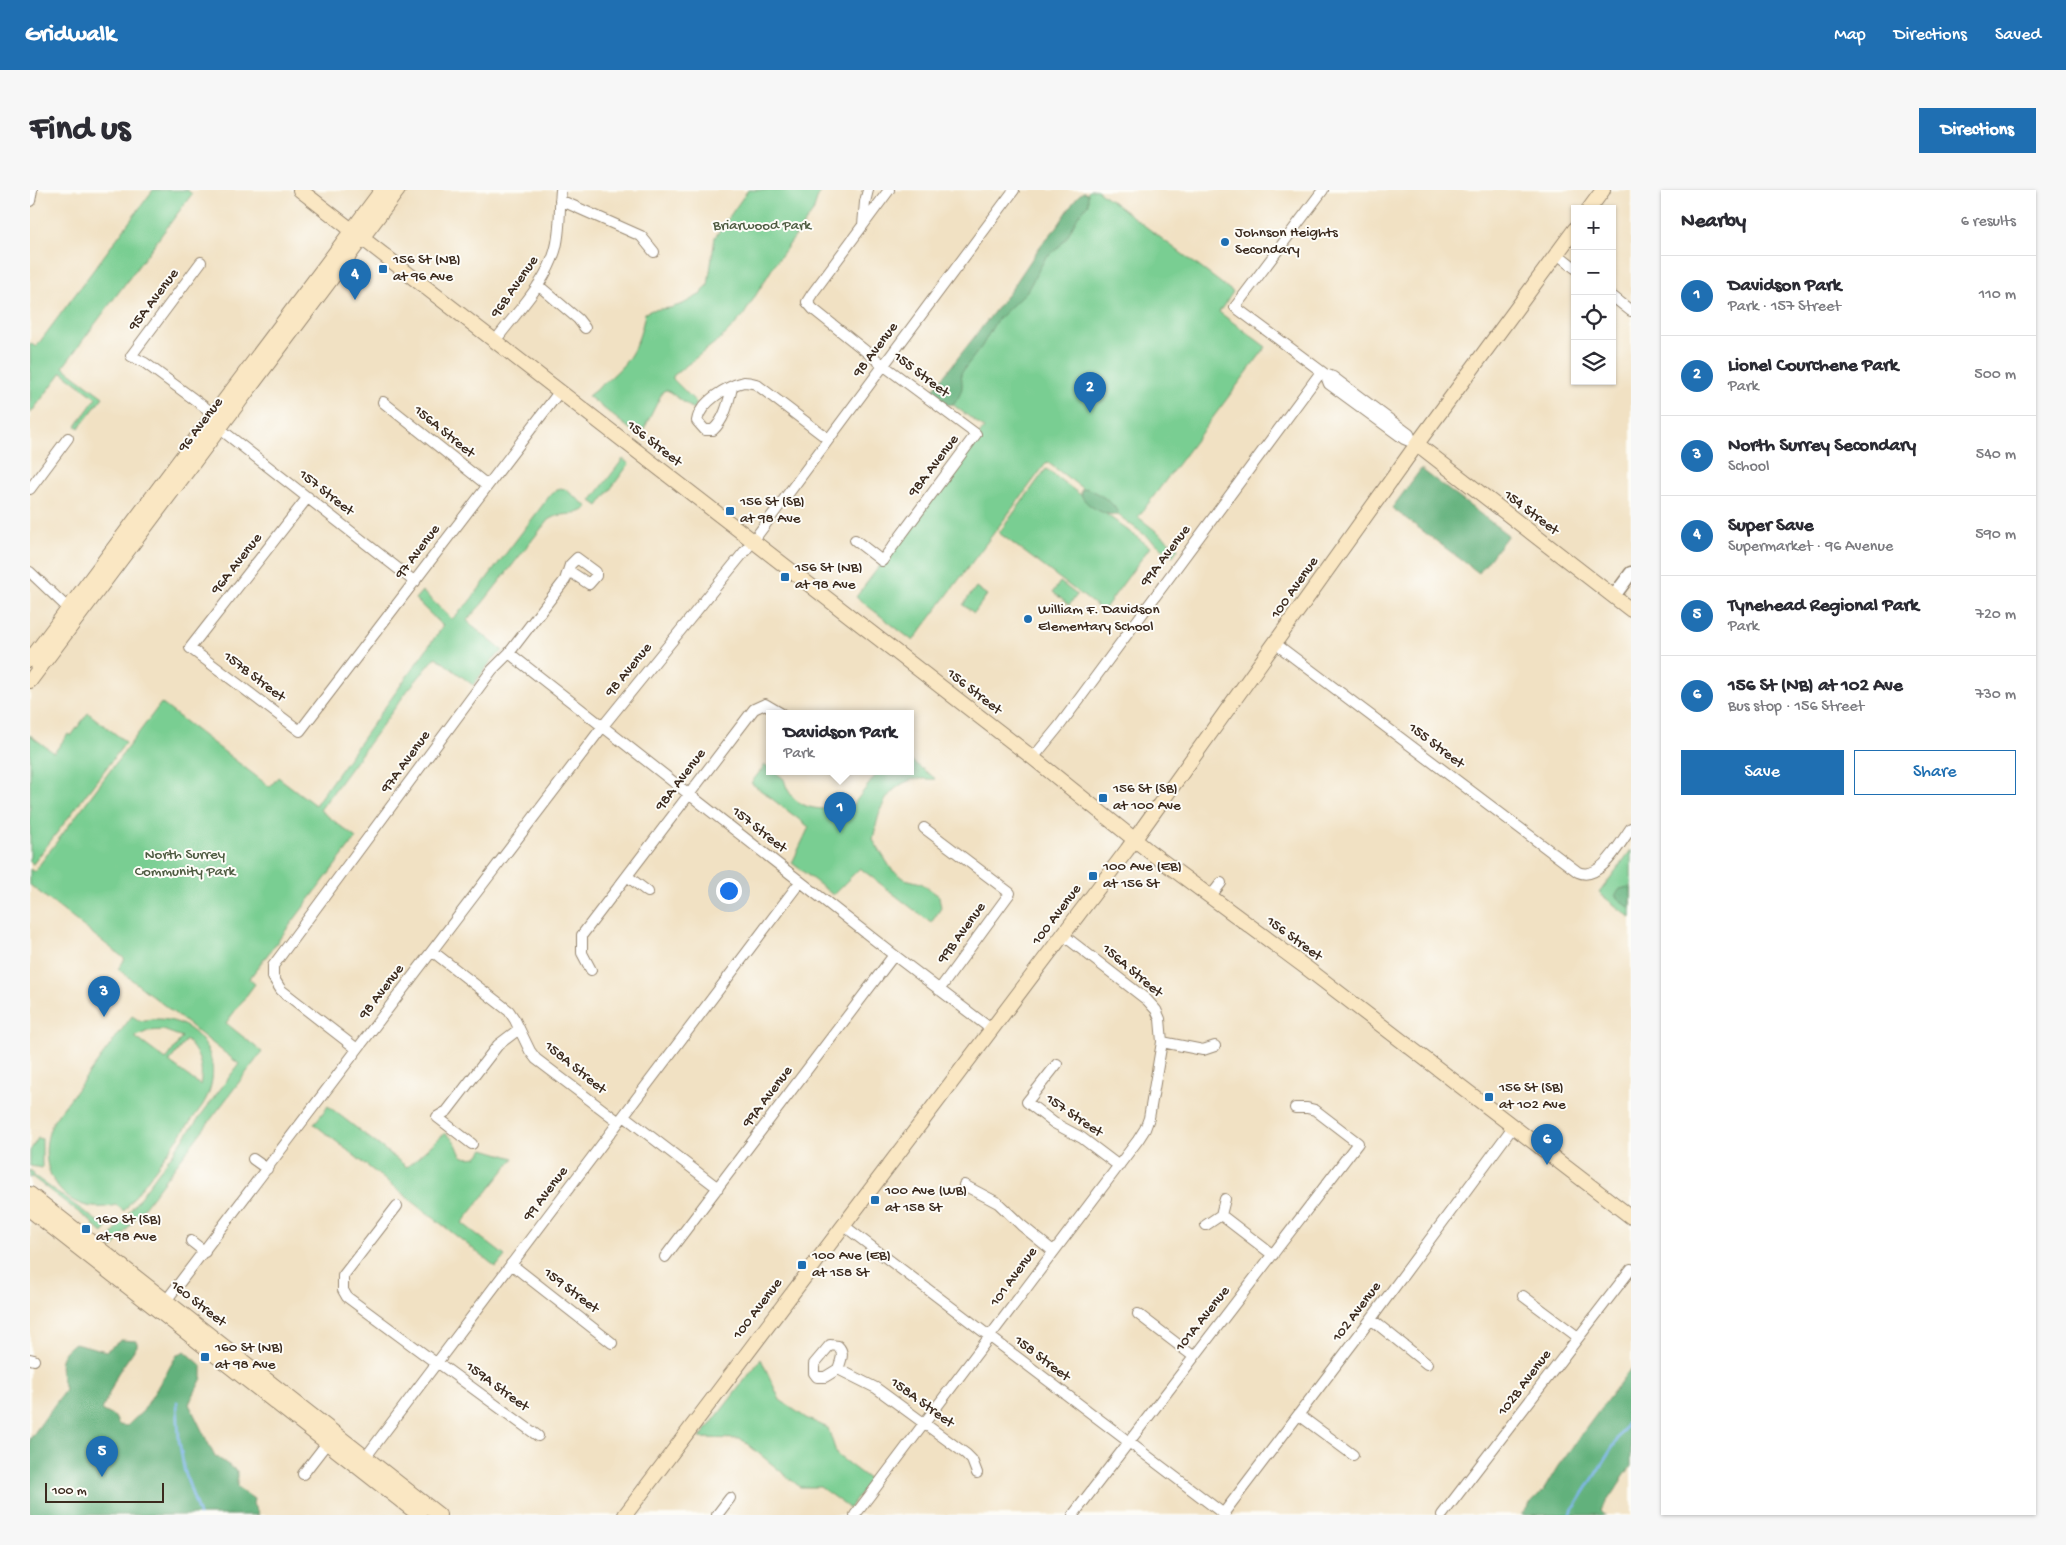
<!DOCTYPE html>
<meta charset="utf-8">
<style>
body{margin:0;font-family:"Gochi Hand",sans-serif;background:#f7f7f7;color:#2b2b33}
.controls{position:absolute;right:15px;top:15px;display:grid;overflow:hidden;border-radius:0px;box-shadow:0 1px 4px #0004}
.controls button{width:45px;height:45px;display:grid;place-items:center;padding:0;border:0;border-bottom:1px solid #e1e1e2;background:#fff;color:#2b2b33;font:25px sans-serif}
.scale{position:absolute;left:15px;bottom:12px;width:119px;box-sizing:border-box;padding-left:5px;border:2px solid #3b2a1e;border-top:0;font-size:14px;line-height:18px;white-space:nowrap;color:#3b2a1e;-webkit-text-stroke:4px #fdfcf7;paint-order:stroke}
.you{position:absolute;left:698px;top:700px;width:18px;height:18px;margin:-12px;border:4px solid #fff;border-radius:50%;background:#1a73e8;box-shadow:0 0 0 8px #1a73e833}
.badge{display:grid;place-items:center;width:32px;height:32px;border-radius:50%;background:#1f6fb2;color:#fff;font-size:16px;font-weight:700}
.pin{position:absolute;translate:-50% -41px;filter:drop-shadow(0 1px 2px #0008)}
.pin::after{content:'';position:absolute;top:26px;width:18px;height:15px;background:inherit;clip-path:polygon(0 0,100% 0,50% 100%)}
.popup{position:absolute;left:736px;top:520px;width:148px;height:65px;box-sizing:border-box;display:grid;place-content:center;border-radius:0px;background:#fff;filter:drop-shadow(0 1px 4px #0005);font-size:16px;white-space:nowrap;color:#7c7c81}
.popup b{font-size:19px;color:#2b2b33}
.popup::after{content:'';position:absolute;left:50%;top:100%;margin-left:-10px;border:10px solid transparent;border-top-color:#fff}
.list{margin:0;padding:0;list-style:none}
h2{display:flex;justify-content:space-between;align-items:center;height:65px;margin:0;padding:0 20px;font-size:21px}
h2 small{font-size:16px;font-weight:400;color:#7c7c81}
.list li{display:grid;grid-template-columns:32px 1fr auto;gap:15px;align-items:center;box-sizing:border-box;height:80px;padding:0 20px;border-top:1px solid #e1e1e2}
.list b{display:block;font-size:19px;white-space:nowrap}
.list p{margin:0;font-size:16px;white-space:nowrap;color:#7c7c81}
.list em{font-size:16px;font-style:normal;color:#7c7c81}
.actions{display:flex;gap:10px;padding:15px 20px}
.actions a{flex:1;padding:11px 0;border:1px solid #1f6fb2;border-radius:0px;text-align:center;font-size:18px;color:#1f6fb2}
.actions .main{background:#1f6fb2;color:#fff}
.icon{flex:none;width:28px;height:28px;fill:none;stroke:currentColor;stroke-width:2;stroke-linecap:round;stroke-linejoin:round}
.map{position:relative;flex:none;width:1601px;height:1325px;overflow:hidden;border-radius:0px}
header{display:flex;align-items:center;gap:30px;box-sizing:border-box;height:70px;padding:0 25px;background:#1f6fb2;color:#fff}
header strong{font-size:24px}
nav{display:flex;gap:28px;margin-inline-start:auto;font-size:18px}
.intro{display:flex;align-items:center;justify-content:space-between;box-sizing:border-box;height:120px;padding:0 30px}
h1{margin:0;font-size:35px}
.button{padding:12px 22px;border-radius:0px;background:#1f6fb2;color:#fff;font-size:18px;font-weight:700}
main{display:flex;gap:30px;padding:0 30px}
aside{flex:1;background:#fff;border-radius:0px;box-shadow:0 1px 4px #0004}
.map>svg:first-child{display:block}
</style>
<header>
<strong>Gridwalk</strong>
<nav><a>Map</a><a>Directions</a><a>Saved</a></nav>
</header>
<div class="intro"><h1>Find us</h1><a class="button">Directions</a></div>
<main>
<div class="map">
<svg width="1601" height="1325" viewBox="0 0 1601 1325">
<rect width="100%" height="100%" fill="#fdfcf7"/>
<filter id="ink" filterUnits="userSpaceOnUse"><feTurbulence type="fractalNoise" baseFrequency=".02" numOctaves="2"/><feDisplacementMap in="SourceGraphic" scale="10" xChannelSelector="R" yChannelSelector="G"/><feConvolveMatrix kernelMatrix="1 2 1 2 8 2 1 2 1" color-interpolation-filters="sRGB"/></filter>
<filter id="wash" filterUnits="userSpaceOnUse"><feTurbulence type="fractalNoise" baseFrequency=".0096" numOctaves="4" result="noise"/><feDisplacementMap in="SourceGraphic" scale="20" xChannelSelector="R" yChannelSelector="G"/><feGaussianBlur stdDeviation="1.12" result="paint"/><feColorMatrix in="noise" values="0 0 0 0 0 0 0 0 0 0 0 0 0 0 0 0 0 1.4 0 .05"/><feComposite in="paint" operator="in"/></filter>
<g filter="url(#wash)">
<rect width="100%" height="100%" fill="#f1e1c3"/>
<path fill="#79ce92" stroke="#5a7c58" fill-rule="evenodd" d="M123,0H157L162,4L33,177L73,207L49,238L46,236L66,208L32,182L0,224V153L6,157Z
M718,0H790L783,22L745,74L713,126L696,144L643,186V189L667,213L663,219L637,200L633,201L610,247L558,206C592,179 607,168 615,123L622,120L640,118L653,114L671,104L678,95L685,47Z
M1059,0H1067L1203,102L1189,122L1236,157L1108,327L1148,358L1143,366L1017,272L883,451L826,407L954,238L914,208L905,204Z
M593,269L599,274L568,316L561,311Z
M1016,279L1120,357L1073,421L969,343Z
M530,298L535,299L558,317C547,328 531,321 518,330L451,415L437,430L441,435L473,461L463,469L443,495L406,467L378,500L290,620L326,648L219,789L225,794L196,833L232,862L83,1058L76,1053L209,874L88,779L95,769L0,695V679L4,682L131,513L240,597L248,587L285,615L413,436L385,409L392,401L422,429L439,412L521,304Z
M1030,392L1047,405L1039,415L1023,402Z
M946,397L957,405L944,423L933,415Z
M58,523L96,552L3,674L0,672V545L24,563L38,544L41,546Z
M880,570L906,589C898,590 885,587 878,591C852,602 848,626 843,650L862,680L875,689L891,693L909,706L911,718L901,733L830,678L803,705L762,673L779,637L721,593L735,575L740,578V582H745L754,589C762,623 795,622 823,615L848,582H880Z
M1601,660V728L1569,703Z
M102,826L110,831C164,818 202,869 172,916L94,1021L86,1015C34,1029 0,977 24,930ZM133,840L152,847L136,870L105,847L118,841ZM156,850C169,862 174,878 170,895L139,872Z
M298,916L377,977L415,943C417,945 422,948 424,951C432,962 426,970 447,967L454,959L484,968L432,1033L475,1066L466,1077L284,934Z
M8,948L12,949V978L0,976V961Z
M0,980L4,983L3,985L77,1038L73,1043L63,1035L64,1034L2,987L0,988Z
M731,1169L750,1210L776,1228L798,1238L807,1265L840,1290L819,1318L790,1297H770L711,1249L670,1248Z"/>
<path fill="#62b17c" stroke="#4e6e4d" d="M1053,2L1058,3V14L1048,26L1037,47L1027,59L1016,67L997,101L966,131L952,156L931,183C933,198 933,201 924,214C915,216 908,212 902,205V201L981,100L1011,55L1027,37L1047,7Z
M1391,279L1478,345L1449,383L1362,318Z
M1056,298C1067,303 1086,312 1088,325C1077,327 1049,314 1051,300Z
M1598,697L1601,698V719L1585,706L1590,699Z
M91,1150L107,1151V1156L88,1183L72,1220L85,1227L89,1235L97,1236L113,1221L147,1165L155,1161L172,1176V1188L159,1214L184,1265L207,1281V1297L224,1309L223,1314L229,1325H0V1249L35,1200C30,1178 24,1168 45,1153L76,1161Z
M1601,1178V1276L1571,1320L1576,1325H1491L1501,1313L1513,1301L1528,1276Z"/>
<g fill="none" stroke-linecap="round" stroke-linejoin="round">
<path stroke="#7eb5ed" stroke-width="2.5" d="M147,1212L149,1250L154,1279L169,1325
M1540,1325L1601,1228"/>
</g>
</g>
<g filter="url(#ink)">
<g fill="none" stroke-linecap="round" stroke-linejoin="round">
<defs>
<path id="minor" d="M1293,0L1205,117L1295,184L1303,187L1379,244L1382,251
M530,10L611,46L624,62
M0,11L2,0
M833,35L835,12L838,0
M1526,63L1545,78
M171,72L101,166L115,173L184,224
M508,95L548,129L555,138
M1582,106L1601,121
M465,151C485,124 516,93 525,61C531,42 529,20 531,0
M1295,184L1299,194L1374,249L1386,254
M702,198C698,213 695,229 683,240H675L667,231C670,212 697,196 714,192C718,192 722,193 726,194L798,249
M353,212L457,295
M189,238L385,392
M0,299L38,248
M278,307L160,458L270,541L530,201
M825,350L852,371L946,244L853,175L783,119L777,112L782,104L859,0
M0,382L43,423
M1246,454L1548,682C1570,692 1590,653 1601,638
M479,463L864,765L961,839
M1003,568L1030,535L1291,182
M894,638L980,703L909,800
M597,686L618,702
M1180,707L1191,693
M402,761L479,821L485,830L500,861L506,869L589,932
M561,780L552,763V745L724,519L735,514L752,524
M1132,852L1173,860L1185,856
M327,859L251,800L243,787V776L462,480L479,463L535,390L540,375L547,368L566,382V386L559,394L539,381
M1027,874L997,912L1024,933L1052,948L1089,976
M594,926L688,998
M442,954L407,927L417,921L468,855L489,839
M223,969L237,979
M934,995L968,1013L991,1035L1023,1061
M367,1016L313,1086V1100L317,1107L406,1173
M1191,1025L1243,1065
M813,1035L1195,1325
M1176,1035L1191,1025L1195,1009
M161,1051L175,1062
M635,1067L864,765
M481,1074L582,1153
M1493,1106L1548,1147
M132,1116L573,536L723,351L984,0
M1108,1124L1163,1166
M1341,1129L1397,1174
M0,1169L4,1170
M407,1172L508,1246
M808,1179L795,1187H787L784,1183V1174L800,1155L808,1156C815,1163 811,1170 808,1179L846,1198L936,1264L942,1270L947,1283
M1269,1225L1323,1265
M332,1272L770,692
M273,1284L297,1253
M1193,1324L1341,1129L1483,937
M687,1325L700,1308
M825,1325L1108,950L1115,939L1119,928L1132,852L1130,829L1126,820L1117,810L1033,745
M1043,1325L1328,953L1285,920L1277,918H1265
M1412,1325L1601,1079"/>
<path id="tertiary" d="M1584,406L1601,383"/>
<path id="secondary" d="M270,0L1003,568L1120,662L1278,779L1601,1027
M1559,19L1573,0
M1387,254L1601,420
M0,470L352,0
M0,491L368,0
M0,1004L409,1325
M0,1020L389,1325
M595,1325L1097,660L1392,247L1545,39"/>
</defs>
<use href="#minor" stroke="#968670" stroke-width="12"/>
<use href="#tertiary" stroke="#968670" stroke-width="15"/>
<use href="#secondary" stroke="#968670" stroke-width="16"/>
<use href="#minor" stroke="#fff" stroke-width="10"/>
<use href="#tertiary" stroke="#fff" stroke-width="12"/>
<use href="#secondary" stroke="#fae7c3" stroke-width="14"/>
</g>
</g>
<g fill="#1f6fb2" stroke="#fdfcf7" stroke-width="2">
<circle cx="1195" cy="52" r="5"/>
<rect x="348" y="74" width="10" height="10" rx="2.5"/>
<rect x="695" y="316" width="10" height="10" rx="2.5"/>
<rect x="750" y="382" width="10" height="10" rx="2.5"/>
<circle cx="998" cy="429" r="5"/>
<rect x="1068" y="603" width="10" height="10" rx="2.5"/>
<rect x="1058" y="681" width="10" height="10" rx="2.5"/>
<rect x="1454" y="902" width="10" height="10" rx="2.5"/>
<rect x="840" y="1005" width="10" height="10" rx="2.5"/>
<rect x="51" y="1034" width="10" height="10" rx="2.5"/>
<rect x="767" y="1070" width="10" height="10" rx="2.5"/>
<rect x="170" y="1162" width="10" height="10" rx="2.5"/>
</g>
<g text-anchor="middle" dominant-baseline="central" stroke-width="4" stroke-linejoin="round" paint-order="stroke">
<g font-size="15" fill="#4e5b41" stroke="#fdfcf7">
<text x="732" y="36">Briarwood Park</text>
<text x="155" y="665">North Surrey<tspan x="155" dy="17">Community Park</tspan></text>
</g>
<g font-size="15" fill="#3b2a1e" stroke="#fdfcf7" text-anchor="start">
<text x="1205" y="43">Johnson Heights<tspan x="1205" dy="17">Secondary</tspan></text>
<text x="363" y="70">156 St (NB)<tspan x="363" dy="17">at 96 Ave</tspan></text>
<text x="710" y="312">156 St (SB)<tspan x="710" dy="17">at 98 Ave</tspan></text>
<text x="765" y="378">156 St (NB)<tspan x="765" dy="17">at 98 Ave</tspan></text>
<text x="1008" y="420">William F. Davidson<tspan x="1008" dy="17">Elementary School</tspan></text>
<text x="1083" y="599">156 St (SB)<tspan x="1083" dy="17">at 100 Ave</tspan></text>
<text x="1073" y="677">100 Ave (EB)<tspan x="1073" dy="17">at 156 St</tspan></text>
<text x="1469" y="898">156 St (SB)<tspan x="1469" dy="17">at 102 Ave</tspan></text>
<text x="855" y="1001">100 Ave (WB)<tspan x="855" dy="17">at 158 St</tspan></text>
<text x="66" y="1030">160 St (SB)<tspan x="66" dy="17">at 98 Ave</tspan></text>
<text x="782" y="1066">100 Ave (EB)<tspan x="782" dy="17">at 158 St</tspan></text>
<text x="185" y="1158">160 St (NB)<tspan x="185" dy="17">at 98 Ave</tspan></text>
</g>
<g font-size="15" fill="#3b2a1e" stroke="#fdfcf7">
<text transform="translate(485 97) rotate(-55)">96B Avenue</text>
<text transform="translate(124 110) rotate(-53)">95A Avenue</text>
<text transform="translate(846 160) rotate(-53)">98 Avenue</text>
<text transform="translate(891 185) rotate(37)">155 Street</text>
<text transform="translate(171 235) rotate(-53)">96 Avenue</text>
<text transform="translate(414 242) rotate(39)">156A Street</text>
<text transform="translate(624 254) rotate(38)">156 Street</text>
<text transform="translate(904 276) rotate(-53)">98A Avenue</text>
<text transform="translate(296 303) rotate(38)">157 Street</text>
<text transform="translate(1501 323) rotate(37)">154 Street</text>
<text transform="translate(388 362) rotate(-53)">97 Avenue</text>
<text transform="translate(1136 366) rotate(-53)">99A Avenue</text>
<text transform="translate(207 374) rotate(-52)">96A Avenue</text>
<text transform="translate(1265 398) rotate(-55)">100 Avenue</text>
<text transform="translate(599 480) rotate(-51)">98 Avenue</text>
<text transform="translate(224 487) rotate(37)">157B Street</text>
<text transform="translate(944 502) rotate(38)">156 Street</text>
<text transform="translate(1406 556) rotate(37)">155 Street</text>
<text transform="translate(376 572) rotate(-54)">97A Avenue</text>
<text transform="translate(651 590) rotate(-53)">98A Avenue</text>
<text transform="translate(729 640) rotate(38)">157 Street</text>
<text transform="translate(1027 725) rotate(-53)">100 Avenue</text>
<text transform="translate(932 743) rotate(-54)">99B Avenue</text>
<text transform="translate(1264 749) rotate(36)">156 Street</text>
<text transform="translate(1102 781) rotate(40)">156A Street</text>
<text transform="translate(352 802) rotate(-53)">98 Avenue</text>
<text transform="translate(545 878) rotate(39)">158A Street</text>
<text transform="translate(738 907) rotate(-53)">99A Avenue</text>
<text transform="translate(1044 926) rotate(34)">157 Street</text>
<text transform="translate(516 1004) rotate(-53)">99 Avenue</text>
<text transform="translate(984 1087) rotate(-54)">101 Avenue</text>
<text transform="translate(541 1101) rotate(37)">159 Street</text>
<text transform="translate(168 1114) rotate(38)">160 Street</text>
<text transform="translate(728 1119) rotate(-53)">100 Avenue</text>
<text transform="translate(1327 1122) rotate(-53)">102 Avenue</text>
<text transform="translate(1173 1129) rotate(-52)">101A Avenue</text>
<text transform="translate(1012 1169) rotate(37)">158 Street</text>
<text transform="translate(1495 1193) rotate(-53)">102B Avenue</text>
<text transform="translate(467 1197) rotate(36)">159A Street</text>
<text transform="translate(892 1213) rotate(36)">158A Street</text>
</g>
</g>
</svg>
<div class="controls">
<button>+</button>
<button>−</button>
<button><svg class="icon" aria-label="locate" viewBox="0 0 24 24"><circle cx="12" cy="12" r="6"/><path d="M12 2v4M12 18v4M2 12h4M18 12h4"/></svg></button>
<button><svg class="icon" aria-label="layers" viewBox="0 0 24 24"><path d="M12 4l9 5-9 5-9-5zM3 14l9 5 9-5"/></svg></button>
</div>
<div class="scale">100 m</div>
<div class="you"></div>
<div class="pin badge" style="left:810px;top:643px">1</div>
<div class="popup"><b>Davidson Park</b>Park</div>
<div class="pin badge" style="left:1060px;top:223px">2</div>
<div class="pin badge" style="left:74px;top:827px">3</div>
<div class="pin badge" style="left:325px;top:110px">4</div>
<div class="pin badge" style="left:72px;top:1287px">5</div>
<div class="pin badge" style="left:1517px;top:975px">6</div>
</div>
<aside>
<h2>Nearby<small>6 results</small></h2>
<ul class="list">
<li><span class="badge">1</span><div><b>Davidson Park</b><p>Park · 157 Street</p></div><em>110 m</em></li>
<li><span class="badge">2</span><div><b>Lionel Courchene Park</b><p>Park</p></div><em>500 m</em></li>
<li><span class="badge">3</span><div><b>North Surrey Secondary</b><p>School</p></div><em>540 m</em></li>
<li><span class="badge">4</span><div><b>Super Save</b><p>Supermarket · 96 Avenue</p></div><em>590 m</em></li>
<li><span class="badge">5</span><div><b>Tynehead Regional Park</b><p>Park</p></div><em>720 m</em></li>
<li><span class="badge">6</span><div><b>156 St (NB) at 102 Ave</b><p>Bus stop · 156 Street</p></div><em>730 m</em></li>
</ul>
<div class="actions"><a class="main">Save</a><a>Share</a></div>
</aside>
</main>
